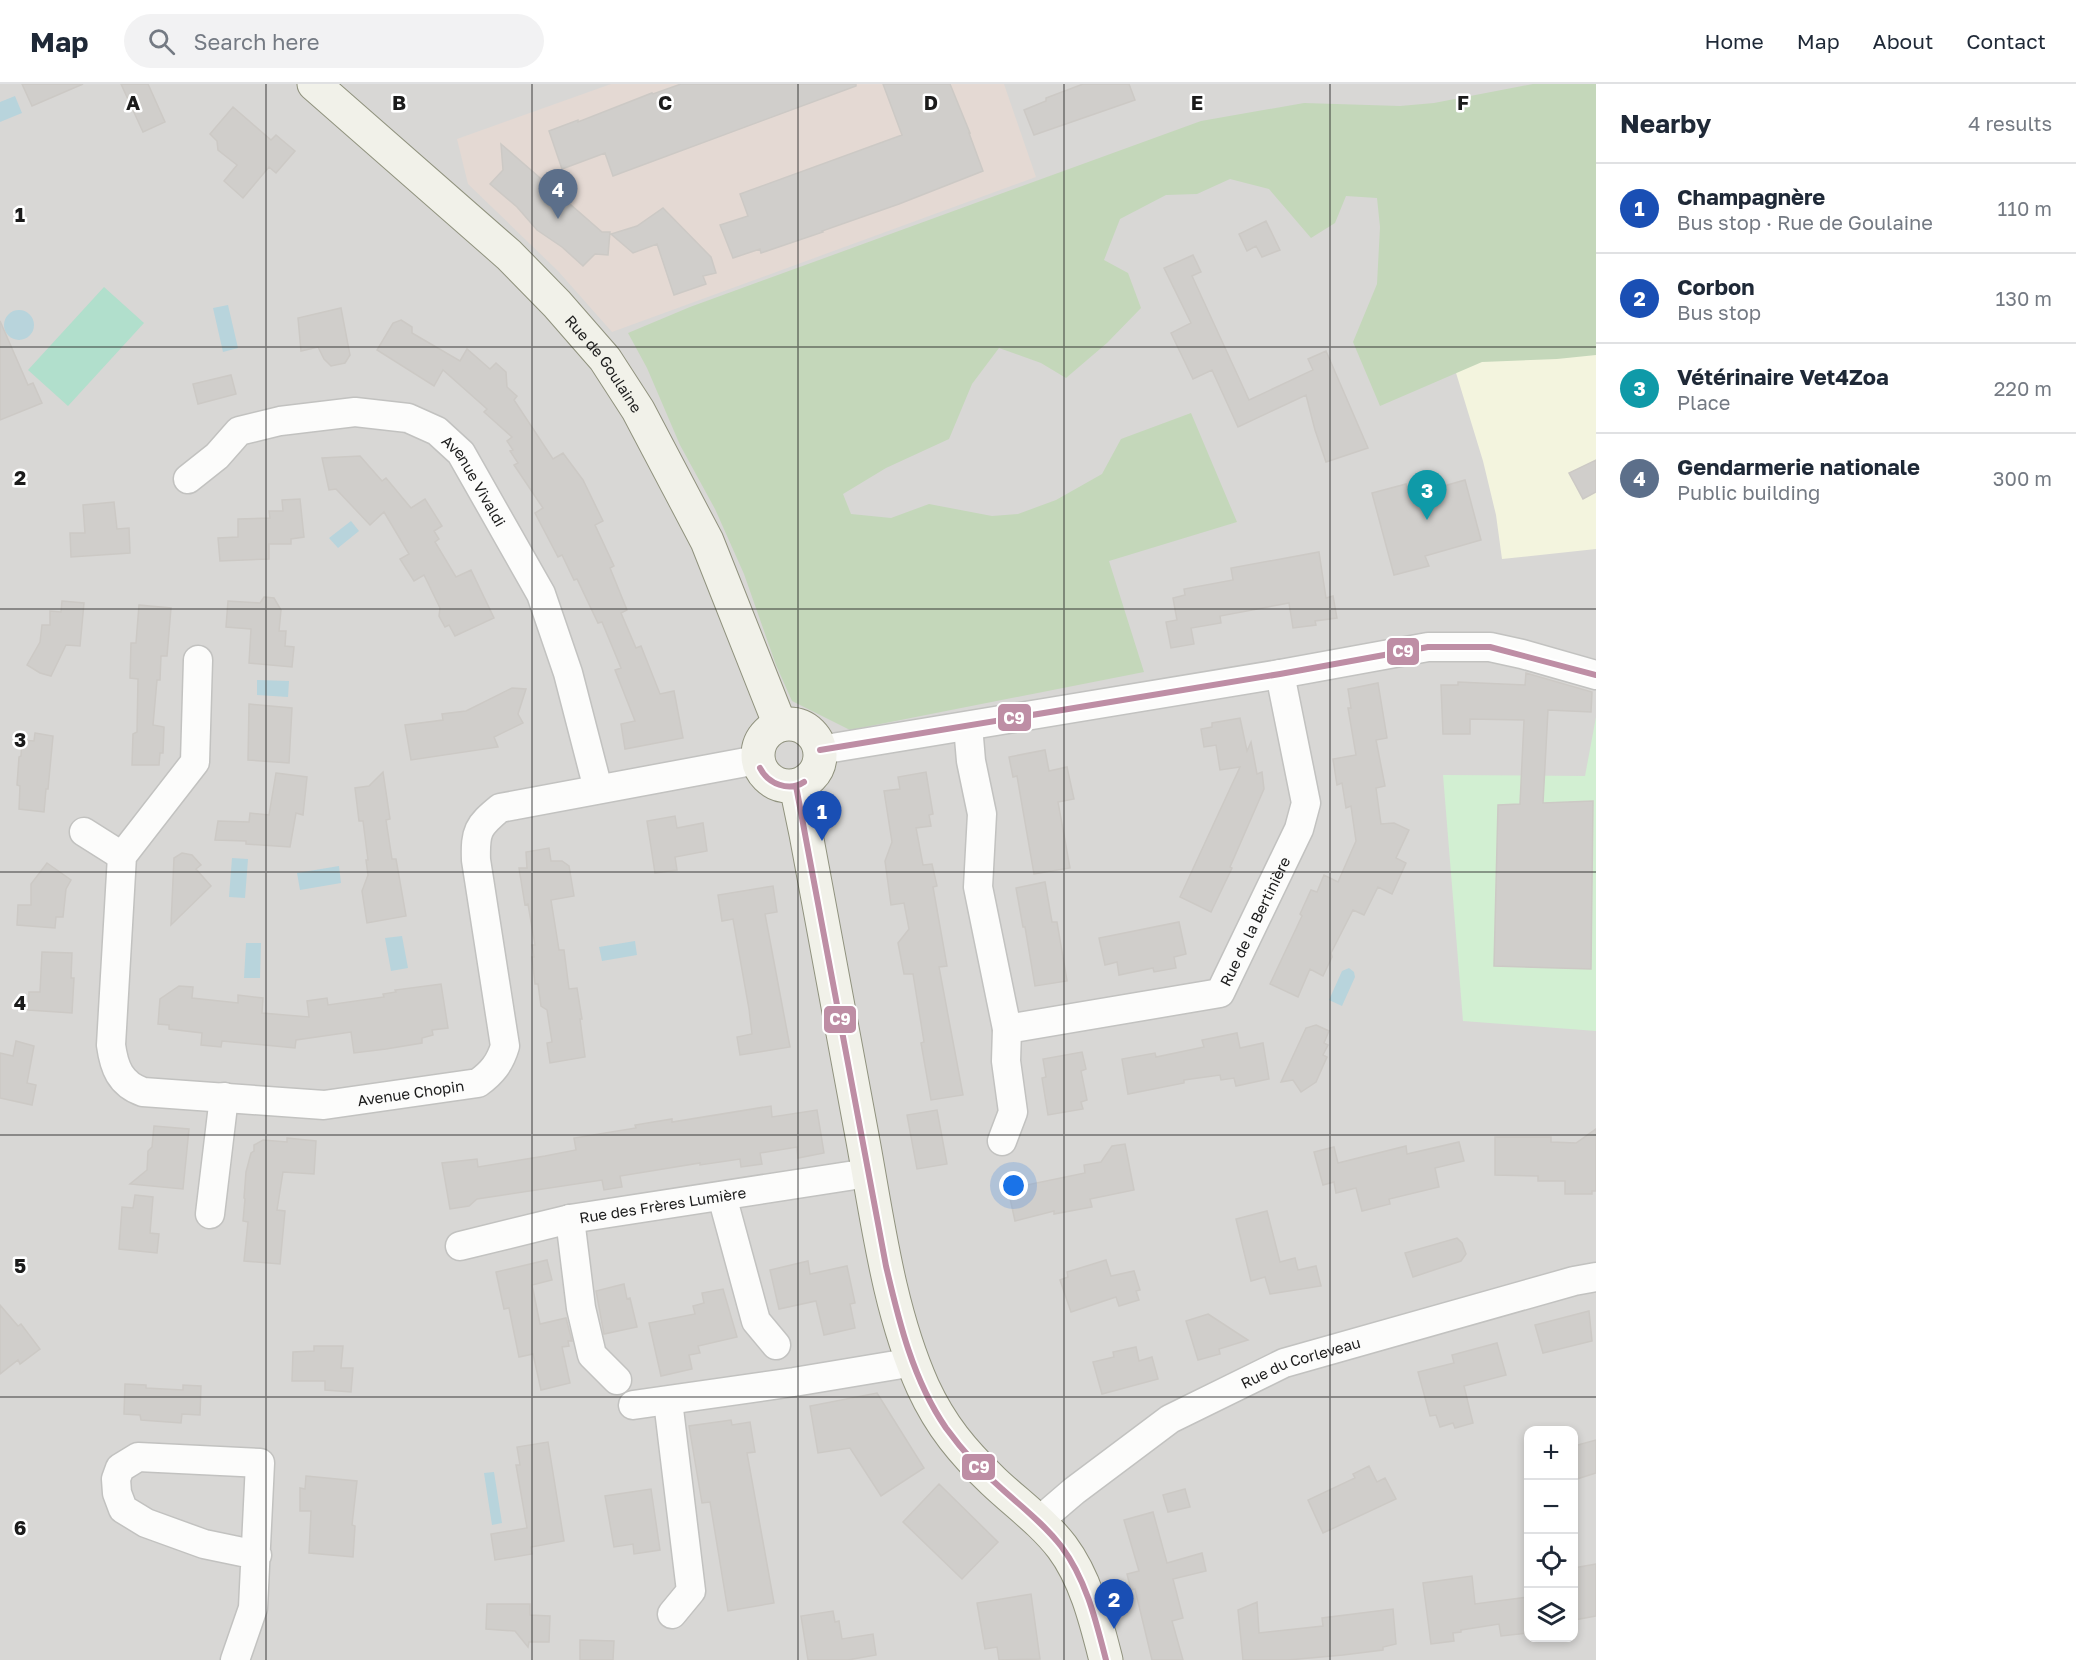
<!DOCTYPE html>
<meta charset="utf-8">
<style>
body{margin:0;font-family:"Golos Text",sans-serif;background:#f2f2f3;color:#1f2937}
.controls{position:absolute;right:18px;bottom:18px;display:grid;overflow:hidden;border-radius:12px;box-shadow:0 3px 9px #0003}
.controls button{width:54px;height:54px;display:grid;place-items:center;padding:0;border:0;border-bottom:2px solid #e0e1e3;background:#fff;color:#1f2937;font:30px sans-serif}
.you{position:absolute;left:1014px;top:1102px;width:21px;height:21px;margin:-15px;border:4px solid #fff;border-radius:50%;background:#1a73e8;box-shadow:0 0 0 9px #1a73e833}
.badge{display:grid;place-items:center;width:39px;height:39px;border-radius:50%;background:#7c3aed;color:#fff;font-size:20px;font-weight:700}
.pin{position:absolute;translate:-50% -50px;filter:drop-shadow(0 2px 3px #0008)}
.pin::after{content:'';position:absolute;top:32px;width:21px;height:18px;background:inherit;clip-path:polygon(0 0,100% 0,50% 100%)}
.list{margin:0;padding:0;list-style:none}
h2{display:flex;justify-content:space-between;align-items:center;height:78px;margin:0;padding:0 24px;font-size:26px}
h2 small{font-size:20px;font-weight:400;color:#747a83}
.list li{display:grid;grid-template-columns:39px 1fr auto;gap:18px;align-items:center;box-sizing:border-box;height:90px;padding:0 24px;border-top:2px solid #e0e1e3}
.list b{display:block;font-size:22px;white-space:nowrap}
.list p{margin:0;font-size:20px;white-space:nowrap;color:#747a83}
.list em{font-size:20px;font-style:normal;color:#747a83}
.icon{flex:none;width:33px;height:33px;fill:none;stroke:currentColor;stroke-width:2;stroke-linecap:round;stroke-linejoin:round}
.map{position:relative;flex:none;width:1596px;height:1576px;overflow:hidden}
header{display:flex;align-items:center;gap:36px;box-sizing:border-box;height:84px;padding:0 30px;background:#fff;border-bottom:2px solid #e0e1e3}
header strong{font-size:28px}
nav{display:flex;gap:33px;margin-inline-start:auto;font-size:21px}
.search{width:420px;height:54px;background:#f2f2f3;display:flex;align-items:center;gap:15px;box-sizing:border-box;padding:0 21px;border-radius:33px;color:#747a83;font-size:22px}
main{display:flex}
aside{flex:1;background:#fff}
.map>svg:first-child{display:block}
</style>
<header>
<strong>Map</strong>
<div class="search"><svg class="icon" aria-label="search" viewBox="0 0 24 24"><circle cx="10" cy="10" r="6"/><path d="M15 15l6 6"/></svg>Search here</div>
<nav><a>Home</a><a>Map</a><a>About</a><a>Contact</a></nav>
</header>
<main>
<div class="map">
<svg width="1596" height="1576" viewBox="0 0 1596 1576">
<rect width="100%" height="100%" fill="#e9e8e4"/>
<path fill="#d8d7d5" fill-rule="evenodd" d="M0,0H1596V1576H0ZM1528,1346H1574V1554H1528Z"/>
<path fill="#f3f4de" d="M1596,144V465L1502,475L1496,431L1483,377L1453,279Z"/>
<path fill="#e4d9d3" d="M611,0H1004L1036,93L612,248L558,187L468,100L457,55Z"/>
<path fill="#c4d7ba" d="M1533,0H1596V271L1557,275L1482,278L1380,322L1353,258L1377,200L1380,143L1377,114L1346,112L1335,139L1311,154L1269,105L1230,95L1197,110L1166,111L1120,135L1104,176L1128,189L1141,224L1107,259L1066,294L1041,279L999,264L972,300L949,355L886,384L843,410L851,430L891,434L929,420L992,432L1018,430L1056,416L1102,390L1121,355L1191,329L1237,438L1109,477L1144,588L850,646L792,617L776,581L744,490L715,425L680,361L647,284L628,249L690,223L1201,37L1304,19L1400,22L1434,19Z"/>
<path fill="#d2efd2" d="M1596,633V947L1463,937L1443,691L1585,692Z"/>
<path fill="#b1dfcc" d="M104,203L144,239L68,322L28,286Z"/>
<path fill="#b8d4dc" d="M15,12L22,29L0,38V18Z
M228,221L238,264L223,268L213,224Z
M4 241a15 15 0 1 1 30 0a15 15 0 1 1-30 0Z
M351,437L359,447L338,464L329,454Z
M257,596L289,597L288,613L257,611Z
M232,774L248,775L245,814L229,813Z
M339,782L341,799L300,806L297,789Z
M402,852L408,884L391,887L385,854Z
M635,857L637,871L602,877L599,863Z
M246,859H261L260,894H244Z
M1349,884L1354,888L1355,893L1342,922L1329,916L1342,887Z
M494,1388L502,1439L492,1441L484,1389Z"/>
<path fill="#d0cecb" stroke="#ccc9c5" stroke-width="1.5" d="M22,0H83L32,22Z
M121,0H148L165,38L143,48Z
M681,0H856V2L613,92L605,69L562,85L549,47L578,36V38L652,9L653,10Z
M883,0H950L970,49H969L983,87L899,120L822,147L823,148L761,169L760,165L733,174L720,141L748,132L740,110L902,51Z
M1083,0H1129L1135,16L1034,51L1024,26L1046,17V14Z
M233,23L271,56L276,51L295,67L276,89L269,83L243,114L224,97L237,81L218,66L217,57L210,50Z
M501,60L602,148H610L608,171L595,170L583,182L562,163L537,146L517,123L490,100L503,86Z
M663,124L711,173L716,189L703,192L706,200L674,211L657,160L633,169L611,150L637,142Z
M1266,137L1280,166L1262,173L1256,162L1247,167L1239,150Z
M1193,171L1201,188L1192,192L1249,316L1313,286L1308,275L1326,267L1368,364L1326,378L1315,346L1306,311L1238,343L1212,286L1193,295L1171,249L1191,239L1164,184Z
M341,224L350,271L345,279L331,282L324,275L318,263L301,267L298,234Z
M401,236L412,243V249L460,277L467,265L490,285L496,279L506,288L507,303L517,312L514,316L553,375L563,369L583,396L603,437L595,441L614,482L610,484L627,526L621,529L636,564L641,562L660,610L674,607L683,654L625,665L621,640L635,637L615,586L621,584L602,538L598,539L577,495L574,496L562,471L558,473L535,429L543,424L514,381L518,379L510,367L513,366L507,357L512,353L484,328L487,325L443,286L434,302L377,266L393,239Z
M0,237L28,301L33,299L42,319L0,336Z
M231,291L236,310L198,320L193,300Z
M360,372L382,397L386,394L411,424L425,415L442,442L434,447L439,455L435,458L456,493L471,486L494,534L455,552L449,541L445,543L439,532L440,524L424,491L414,497L400,475L409,470L384,428L370,441L336,405L329,406L322,374Z
M1596,376V408L1583,415L1569,389Z
M1465,396L1481,456L1425,472L1429,482L1394,491L1372,409L1406,400L1409,412Z
M300,415L304,453L291,455V460H269V475L220,477L218,454L238,453V435L270,434L269,427H283L282,416Z
M114,418L117,445L129,444L130,469L71,473L70,449H85L83,421Z
M1319,468L1326,514L1333,512L1337,534L1315,537L1316,541L1293,544L1289,519L1220,532L1221,539L1191,544L1194,560L1171,564L1166,538L1177,536L1173,514L1185,511L1184,505L1233,496L1231,484Z
M264,513L274,514L281,526L279,547H286L285,562L294,563L292,583L249,579L251,545L226,543L228,517L260,519Z
M62,517L84,519L80,562L66,561L51,592L40,589L27,581L40,558L42,541H50V527L61,528Z
M139,521L171,524L167,572H161L160,596H157L153,641L164,643L163,669H160L159,681H132L133,650L137,648L138,595L130,594L131,559H136Z
M1526,589L1592,608L1591,628L1548,626L1543,719L1593,717L1591,885L1494,882L1498,721L1520,720L1524,636L1470,635V650H1443L1441,601H1458V598L1525,601Z
M1378,599L1387,654L1376,656L1385,702L1376,704L1381,740L1394,739L1409,746L1396,774L1406,779L1392,810L1378,803L1364,831L1353,826L1331,869L1332,873L1323,892L1310,885L1298,913L1270,900L1302,832L1300,830L1311,806L1317,808L1324,791L1338,798L1356,757L1351,722L1346,724L1342,699L1337,701L1333,675L1356,671L1348,624H1351L1348,605Z
M512,604L526,605L518,630L523,639L494,653L498,663L411,676L405,641L443,636L442,630L466,627Z
M249,620L292,624L289,679L248,676Z
M1240,634L1247,667L1251,658L1257,690L1262,688L1264,705L1230,783L1232,784L1211,828L1180,813L1240,683L1220,686L1216,661L1204,663L1201,645L1212,643V639Z
M35,649L53,652L48,705H46L44,728L19,725L20,702L17,701L19,673L21,672L22,656L34,657Z
M1045,666L1049,687L1067,683L1074,715L1058,718L1070,784L1034,790L1017,692L1013,693L1009,673Z
M383,688L390,735L386,736L392,775H396L406,832L367,839L362,807L368,791L366,776H368L363,737H359L355,704L369,702Z
M926,688L933,730L929,731L931,742L916,744L923,781L932,780L937,802L933,803L947,882L939,883L963,1011L931,1016L921,959L924,958L913,890H904L898,859L909,845L904,819L891,821L885,777L892,758L884,707L900,705L898,693Z
M276,689L307,693L303,731L296,729L290,763L246,760V757L215,756L218,737L249,738L250,729L269,731Z
M675,732L677,744L703,739L707,767L675,773L677,786L655,789L647,737Z
M549,764L551,777H562L569,782L574,812L551,816L559,866H564L569,905L577,904L582,935H580L585,973L550,979L547,959L552,958L547,926L541,922L538,900H535L532,873H534L532,861H535L528,820L525,821L519,784H527L526,768Z
M182,769L192,771L201,781L196,785L211,802L171,841L174,774Z
M47,779L71,796L66,805L63,833H56L55,844L17,841L18,821H31V800Z
M1045,798L1052,838H1057L1067,897L1035,902L1025,843H1023L1016,804Z
M773,802L777,828L765,830L790,963L740,971L737,953L752,950L749,925L733,835L722,837L718,811Z
M1179,838L1186,870L1174,873L1176,884L1154,888L1153,884L1119,891L1117,878L1105,881L1099,854Z
M42,868L72,869L71,894H74L72,929L28,926L29,908H40Z
M441,900L448,944L432,946L433,951L422,954V959L386,965L354,969L351,948L296,956L295,964L222,957L221,963L201,961L202,949L169,945V941L158,940L160,915L179,902L193,903L192,914L238,919V911L263,914L262,929L309,933L307,917L327,914L328,921L384,913L383,910L396,908L395,906Z
M1316,941L1329,947L1324,959L1328,961L1323,971L1327,973L1316,998L1301,1008L1293,996L1281,998L1306,944Z
M1237,949L1240,964L1263,959L1269,995L1236,1002L1234,994L1221,996L1220,991L1184,996V999L1128,1010L1122,975L1155,969L1156,973L1204,963L1202,956Z
M16,957L34,962L27,999L36,1001L32,1021L0,1014V969L13,972Z
M1082,968L1086,985L1081,987L1087,1016L1081,1018L1083,1025L1048,1031L1042,994L1046,993L1043,975Z
M771,1022L772,1033L817,1026L824,1069L798,1074L797,1063L760,1069L762,1080L741,1083L740,1075L700,1081V1079L620,1092L622,1103L604,1106L602,1096L477,1115L469,1122L450,1125L442,1079L477,1075L478,1083L545,1072L576,1066L574,1054L636,1044L635,1041L672,1035V1038Z
M937,1026L947,1080L917,1085L907,1031Z
M154,1042L189,1045L183,1105L130,1100L147,1086L148,1067L152,1063Z
M1596,1045V1107H1592V1110H1565V1097H1538V1092L1495,1091V1053H1551V1058L1576,1059Z
M287,1054L316,1057L314,1090L283,1088L277,1126L285,1127L280,1180L244,1177L248,1138L243,1137L245,1115L244,1114L246,1088L251,1069L254,1067V1061L263,1056L287,1058Z
M1459,1058L1464,1077L1435,1084L1439,1103L1389,1115L1390,1120L1362,1127L1356,1104L1336,1109L1334,1098L1323,1101L1314,1068L1334,1063L1338,1079L1406,1062L1407,1070Z
M1125,1060L1134,1106L1090,1115L1092,1123L1054,1130V1127L1015,1137L1008,1105L1085,1089L1084,1081L1101,1078L1112,1062Z
M135,1111L153,1113L150,1149L159,1150L157,1169L119,1165L122,1123L133,1124Z
M1267,1127L1280,1178L1295,1174L1298,1186L1316,1182L1321,1202L1270,1210L1265,1193L1251,1197L1236,1135Z
M1457,1154L1462,1159L1466,1170L1461,1177L1413,1193L1405,1169Z
M547,1176L552,1196L532,1201L540,1240L566,1234L572,1257H568L569,1262L562,1263L570,1299L541,1306L533,1270L519,1273L509,1224L504,1225L496,1188Z
M1106,1176L1111,1192L1134,1187L1140,1206L1136,1207L1139,1216L1119,1222L1116,1213L1071,1228L1060,1196L1068,1193L1067,1188Z
M808,1177L810,1190L847,1182L855,1219L850,1220L855,1244L824,1251L816,1217L779,1225L770,1186Z
M624,1200L627,1215L630,1214L637,1243L604,1250L596,1207Z
M723,1205L737,1253L698,1262L700,1269L689,1271L692,1285L661,1292L649,1239L695,1230L693,1222L704,1219L702,1209Z
M0,1221L18,1242L21,1240L40,1265L20,1280L18,1276L0,1290Z
M1589,1227L1592,1257L1543,1269L1535,1241Z
M1208,1230L1248,1256L1219,1265L1220,1270L1198,1276L1186,1237Z
M1497,1259L1506,1291L1464,1302L1473,1339L1455,1344L1453,1339L1440,1343L1436,1331L1430,1332L1418,1288L1454,1279L1452,1271Z
M314,1262H343L341,1284H353L351,1308L325,1306V1297H292L293,1268L314,1267Z
M1136,1263L1139,1277L1152,1273L1158,1295L1102,1310L1093,1278L1114,1273L1113,1268Z
M125,1300L146,1301V1304L183,1306V1301L201,1302L200,1331L182,1330L181,1339L141,1336L140,1331L124,1330Z
M877,1309L924,1384L881,1412L850,1364L818,1369L810,1322Z
M731,1336L732,1341L750,1338L755,1368L747,1369L774,1519L728,1527L710,1418L702,1419L689,1342Z
M1596,1356V1389L1574,1396V1362Z
M548,1358L564,1457L531,1463L532,1470L495,1476L491,1450L527,1444L516,1381H520L517,1363Z
M1369,1382L1377,1398L1385,1394L1396,1415L1323,1449L1308,1416L1355,1394L1353,1390Z
M306,1392L357,1397L352,1441L355,1442L353,1473L309,1469L311,1427H300V1404L305,1405Z
M939,1400L998,1458L962,1495L903,1438Z
M651,1405L660,1466L634,1470L633,1460L614,1463L605,1412Z
M1185,1405L1190,1423L1168,1428L1163,1411Z
M1153,1428L1167,1479L1202,1469L1206,1487L1173,1495L1183,1534L1172,1537L1183,1576H1152L1135,1505L1131,1506L1127,1490L1139,1487L1124,1436Z
M1596,1480V1532L1574,1536V1484Z
M1472,1492L1475,1520L1528,1513V1549L1501,1552L1499,1540L1461,1546V1548L1453,1549L1454,1557L1431,1560L1423,1499Z
M1031,1510L1040,1575L999,1576L997,1563L985,1565L977,1519Z
M1257,1518L1259,1549L1323,1542L1322,1534L1393,1525L1396,1560L1383,1563V1566L1343,1571L1288,1576H1243L1238,1526Z
M487,1520H530V1531L550,1532L549,1558H529L528,1563L515,1547L486,1545Z
M833,1527L835,1538L839,1537L842,1555L873,1550L876,1571L848,1576H808L801,1532Z
M580,1556L614,1557L613,1576H580Z"/>
<g fill="none" stroke-linecap="round" stroke-linejoin="round">
<defs>
<g id="street">
<path id="s1" d="M188,395L217,372L239,347L280,337L355,328L408,334L437,347L461,369L541,510L568,589L598,705"/>
<path id="s2" d="M198,576L195,678L122,772L111,961C114,983 120,1000 143,1008L324,1021L478,999C492,989 500,979 505,962L476,776C475,747 478,742 500,724L757,676"/>
<path id="s3" d="M968,642L971,677L982,730L978,803L1007,945L1220,909L1299,745L1306,719L1280,590"/>
<path d="M820,666L1280,590L1428,563H1490L1522,570L1596,591"/>
<path d="M84,748L122,772"/>
<path d="M1002,1057L1013,1028L1006,977L1007,945"/>
<path d="M722,1112L756,1237L776,1261"/>
<path d="M210,1130L224,1013"/>
<path d="M570,1135L581,1224L592,1271L617,1296"/>
<path id="s4" d="M460,1162L570,1135L868,1089"/>
<path d="M668,1317L691,1507L672,1530"/>
<path d="M633,1321L794,1298L914,1278"/>
<path id="s5" d="M1039,1437L1074,1407L1170,1335L1284,1279L1574,1197L1596,1193"/>
<path d="M235,1576L253,1524L260,1379L138,1373L120,1384L116,1395L117,1409L123,1425L146,1439L204,1460L257,1471"/>
</g>
<g id="secondary">
<path id="s6" d="M314,0L509,171L557,220L605,275L638,326L707,457L780,641"/>
<circle cx="789" cy="671" r="31"/>
<path d="M796,702L806,750C825,852 844,955 863,1057C878,1139 889,1227 923,1303C941,1342 963,1368 993,1397C1016,1419 1042,1437 1062,1463C1086,1495 1096,1537 1106,1576"/>
</g>
</defs>
<use href="#street" stroke="#c2c2c0" stroke-width="31"/>
<use href="#secondary" stroke="#90927e" stroke-width="35"/>
<use href="#street" stroke="#fcfcfb" stroke-width="28"/>
<use href="#secondary" stroke="#f1f1e9" stroke-width="33"/>
<defs>
<path id="bus-1" d="M820,666L1280,590L1428,563H1490L1596,591
M760,684C768,700 789,708 804,698
M796,702L886,1182C899,1238 913,1296 946,1344C962,1366 981,1387 1002,1405C1022,1423 1044,1440 1061,1462C1086,1495 1096,1537 1106,1576"/>
</defs>
<use href="#bus-1" stroke="#fff" stroke-width="10"/>
<use href="#bus-1" stroke="#be8ea5" stroke-width="6"/>
</g>
<path fill="none" stroke="#1b1b1b" stroke-width="1.5" stroke-opacity="0.55" d="M266,0V1576M532,0V1576M798,0V1576M1064,0V1576M1330,0V1576M0,263H1596M0,525H1596M0,788H1596M0,1051H1596M0,1313H1596"/>
<g text-anchor="middle" dominant-baseline="central" stroke-width="5" stroke-linejoin="round" paint-order="stroke">
<g font-size="15" fill="#1b1b1b" stroke="#fff">
<text stroke="none"><textPath href="#s6" startOffset="404">Rue de Goulaine</textPath></text>
<text stroke="none"><textPath href="#s1" startOffset="336">Avenue Vivaldi</textPath></text>
<text stroke="none"><textPath href="#s3" startOffset="603">Rue de la Bertinière</textPath></text>
<text stroke="none"><textPath href="#s2" startOffset="740">Avenue Chopin</textPath></text>
<text stroke="none"><textPath href="#s4" startOffset="207">Rue des Frères Lumière</textPath></text>
<text stroke="none"><textPath href="#s5" startOffset="309">Rue du Corleveau</textPath></text>
</g>
</g>
<g font-size="20" text-anchor="middle" font-weight="bold" fill="#1b1b1b" stroke="#fff" stroke-width="5" stroke-linejoin="round" paint-order="stroke">
<text x="133" y="26">A</text>
<text x="399" y="26">B</text>
<text x="665" y="26">C</text>
<text x="931" y="26">D</text>
<text x="1197" y="26">E</text>
<text x="1463" y="26">F</text>
<text x="20" y="138">1</text>
<text x="20" y="401">2</text>
<text x="20" y="663">3</text>
<text x="20" y="926">4</text>
<text x="20" y="1189">5</text>
<text x="20" y="1451">6</text>
</g>
<g stroke="#fff" stroke-width="2">
<rect x="1386" y="553" width="34" height="29" rx="6" fill="#be8ea5"/>
<rect x="997" y="619" width="35" height="29" rx="6" fill="#be8ea5"/>
<rect x="823" y="921" width="34" height="29" rx="6" fill="#be8ea5"/>
<rect x="961" y="1369" width="35" height="28" rx="6" fill="#be8ea5"/>
</g>
<g font-size="16" text-anchor="middle" font-weight="bold" fill="#fff">
<text x="1403" y="573">C9</text>
<text x="1014" y="640">C9</text>
<text x="840" y="941">C9</text>
<text x="979" y="1389">C9</text>
</g>
</svg>
<div class="controls">
<button>+</button>
<button>−</button>
<button><svg class="icon" aria-label="locate" viewBox="0 0 24 24"><circle cx="12" cy="12" r="6"/><path d="M12 2v4M12 18v4M2 12h4M18 12h4"/></svg></button>
<button><svg class="icon" aria-label="layers" viewBox="0 0 24 24"><path d="M12 4l9 5-9 5-9-5zM3 14l9 5 9-5"/></svg></button>
</div>
<div class="you"></div>
<div class="pin badge" style="left:822px;top:757px;background:#1a4fb4">1</div>
<div class="pin badge" style="left:1114px;top:1545px;background:#1a4fb4">2</div>
<div class="pin badge" style="left:1427px;top:436px;background:#0f9aa8">3</div>
<div class="pin badge" style="left:558px;top:135px;background:#5c6f8a">4</div>
</div>
<aside>
<h2>Nearby<small>4 results</small></h2>
<ul class="list">
<li><span class="badge" style="background:#1a4fb4">1</span><div><b>Champagnère</b><p>Bus stop · Rue de Goulaine</p></div><em>110 m</em></li>
<li><span class="badge" style="background:#1a4fb4">2</span><div><b>Corbon</b><p>Bus stop</p></div><em>130 m</em></li>
<li><span class="badge" style="background:#0f9aa8">3</span><div><b>Vétérinaire Vet4Zoa</b><p>Place</p></div><em>220 m</em></li>
<li><span class="badge" style="background:#5c6f8a">4</span><div><b>Gendarmerie nationale</b><p>Public building</p></div><em>300 m</em></li>
</ul>
</aside>
</main>
